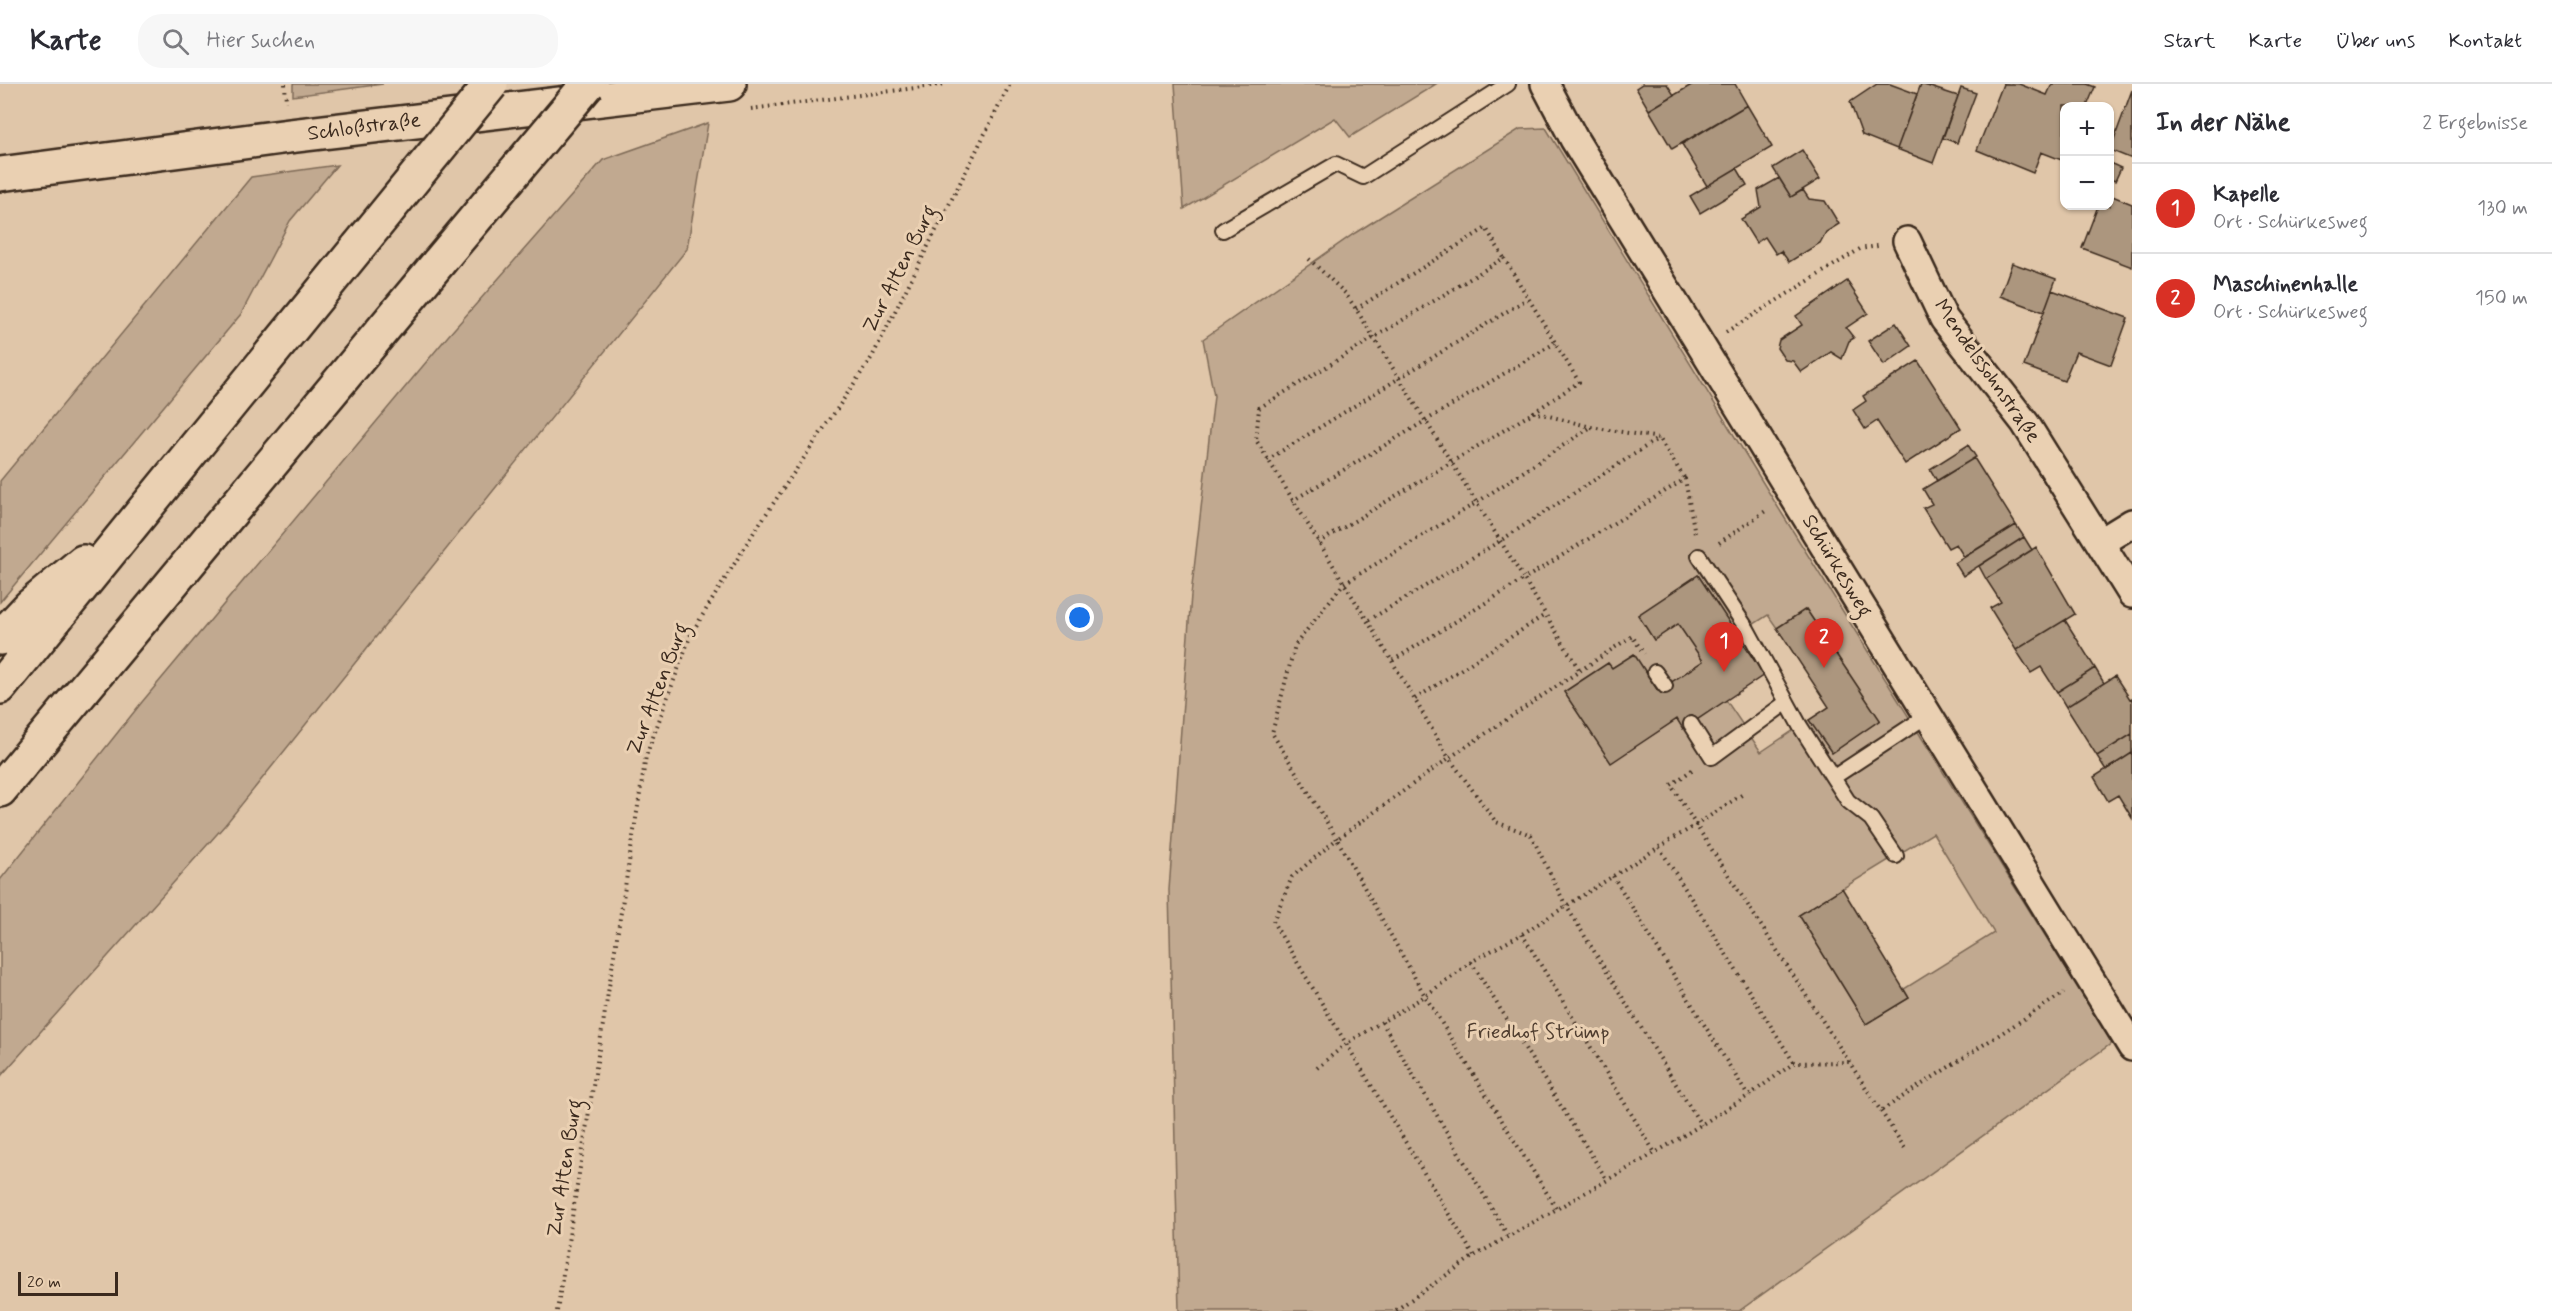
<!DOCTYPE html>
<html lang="de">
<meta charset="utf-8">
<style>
body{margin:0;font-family:Mynerve,sans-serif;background:#f7f7f7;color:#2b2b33}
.controls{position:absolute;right:18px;top:18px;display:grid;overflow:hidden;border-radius:12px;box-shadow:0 2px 4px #0004}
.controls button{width:54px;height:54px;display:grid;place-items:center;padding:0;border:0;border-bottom:2px solid #e1e1e2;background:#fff;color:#2b2b33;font:30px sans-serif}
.scale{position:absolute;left:18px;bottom:15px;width:100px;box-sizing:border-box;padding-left:6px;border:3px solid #3b2a1e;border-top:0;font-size:16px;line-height:21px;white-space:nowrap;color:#3b2a1e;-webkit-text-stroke:4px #ead0b2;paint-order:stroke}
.you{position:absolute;left:1080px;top:534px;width:21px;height:21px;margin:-15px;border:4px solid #fff;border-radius:50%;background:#1a73e8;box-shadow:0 0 0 9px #1a73e833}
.badge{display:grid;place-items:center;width:39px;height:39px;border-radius:50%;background:#d93025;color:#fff;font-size:20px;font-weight:700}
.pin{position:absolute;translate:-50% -50px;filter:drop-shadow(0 2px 3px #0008)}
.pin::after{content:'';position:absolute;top:32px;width:21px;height:18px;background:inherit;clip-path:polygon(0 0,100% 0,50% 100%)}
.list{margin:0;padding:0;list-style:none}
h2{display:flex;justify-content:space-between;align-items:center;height:78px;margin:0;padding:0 24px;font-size:26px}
h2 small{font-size:20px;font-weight:400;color:#7c7c81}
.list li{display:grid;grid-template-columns:39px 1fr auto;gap:18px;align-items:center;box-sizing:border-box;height:90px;padding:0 24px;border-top:2px solid #e1e1e2}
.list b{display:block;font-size:22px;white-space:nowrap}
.list p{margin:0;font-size:20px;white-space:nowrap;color:#7c7c81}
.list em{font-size:20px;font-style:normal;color:#7c7c81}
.icon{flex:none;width:33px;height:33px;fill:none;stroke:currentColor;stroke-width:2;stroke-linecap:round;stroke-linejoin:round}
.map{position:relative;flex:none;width:2132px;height:1227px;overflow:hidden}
header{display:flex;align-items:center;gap:36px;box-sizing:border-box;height:84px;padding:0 30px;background:#fff;border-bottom:2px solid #e1e1e2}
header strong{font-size:28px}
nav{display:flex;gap:33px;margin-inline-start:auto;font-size:21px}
.search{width:420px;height:54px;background:#f7f7f7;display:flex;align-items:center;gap:15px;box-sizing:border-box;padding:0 21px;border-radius:24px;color:#7c7c81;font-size:22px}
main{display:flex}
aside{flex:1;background:#fff}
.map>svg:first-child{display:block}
</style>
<header>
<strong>Karte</strong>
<div class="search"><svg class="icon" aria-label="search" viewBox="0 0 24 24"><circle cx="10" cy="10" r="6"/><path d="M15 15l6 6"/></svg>Hier suchen</div>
<nav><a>Start</a><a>Karte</a><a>Über uns</a><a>Kontakt</a></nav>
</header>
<main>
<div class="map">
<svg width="2132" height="1227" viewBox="0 0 2132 1227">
<rect width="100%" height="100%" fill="#e0c6a9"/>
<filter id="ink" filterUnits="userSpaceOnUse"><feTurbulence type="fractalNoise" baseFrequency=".0167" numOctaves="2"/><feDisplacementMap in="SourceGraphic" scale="12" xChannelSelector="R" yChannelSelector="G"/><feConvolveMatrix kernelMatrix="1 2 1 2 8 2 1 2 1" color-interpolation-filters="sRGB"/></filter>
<g filter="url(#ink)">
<path fill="#c1a990" stroke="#7e6a57" stroke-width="1.5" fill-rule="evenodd" d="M293,0H383L293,12Z
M1175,0H1436L1350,53L1335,34L1184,125Z
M708,39L687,165L225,741L0,993V796L142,618L448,252L603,76Z
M1546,44L1776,420L2112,959L1739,1227H1179L1169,806L1191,511L1214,312L1203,255L1355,149L1520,45ZM1698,491L1737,551L1768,531L1777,544L1806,525L1880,636L1832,669L1809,636L1761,668L1726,616L1684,645L1677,635L1611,678L1564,608L1608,579L1612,584L1634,570L1658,607L1703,577L1678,540L1654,556L1638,531ZM1933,749L1994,849L1904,905L1909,914L1866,940L1799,831Z
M337,81L290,137L241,230L0,518V397L251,93Z"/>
<path fill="#ac967e" stroke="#3b2a1e" stroke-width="1.5" d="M1642,0H1667L1674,11L1649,26L1636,4Z
M1693,0H1735L1747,21L1672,65L1649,26Z
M1877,0H1890L1917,10L1897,65L1862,51L1850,18Z
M1921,0L1958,12L1933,79L1897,65Z
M2003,0H2019L2047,11L2052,0H2087L2095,3L2087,22H2064V77L2041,68L2033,89L1977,66Z
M1961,4L1976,9L1957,59L1943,54Z
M2132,6V75L2110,66Z
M1747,21L1772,63L1707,102L1682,60Z
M1802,66L1820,95L1791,113L1773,84Z
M2110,79L2121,84L2115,97L2110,95Z
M1737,84L1747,101L1700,129L1690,112Z
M1779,94L1791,113L1803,106L1809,115L1825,117L1839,140L1826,148L1820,159L1789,178L1781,167L1776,170L1765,153L1756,159L1741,135L1761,123L1758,106Z
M2110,111L2132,120V183L2082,164L2098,122H2110Z
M2012,179L2056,195L2044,228L2000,212Z
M1847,197L1868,229L1846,244L1854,254L1849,257L1842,275L1831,268L1801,288L1793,277L1785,276L1777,264L1779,256L1802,241L1796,232Z
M2052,206L2128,234L2111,281L2076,268L2064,297L2024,282Z
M1896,239L1911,262L1884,281L1868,257Z
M1918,277L1961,344L1905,380L1877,337L1865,345L1853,326L1866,317L1863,312Z
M1968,361L1976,373L1937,397L1930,385Z
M1974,374L2016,441L1964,473L1956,460L1948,464L1923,424L1932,420L1923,405Z
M2016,441L2024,453L1963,492L1955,479Z
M2024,453L2032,466L1986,495L1979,482Z
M2036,463L2075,530L2016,566L1990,524L2001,518L1986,495Z
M1698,491L1764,591L1683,645L1677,635L1611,679L1564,608L1608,579L1612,584L1634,570L1658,607L1703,577L1678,540L1654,556L1638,531Z
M1806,525L1880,636L1832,669L1809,636L1829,623L1777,544Z
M2065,536L2095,584L2057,608L2041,583L2031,589L2016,566Z
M2095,584L2104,599L2066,623L2057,608Z
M2115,592L2130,615L2132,614V650L2097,672L2066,623Z
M2132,650V669L2106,686L2097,672Z
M2132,669V734L2118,711L2108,717L2094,693Z
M1842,804L1909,914L1866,940L1799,831Z"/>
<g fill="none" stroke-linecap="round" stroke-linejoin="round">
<defs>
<path id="lane" d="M1223,146L1336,80L1363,93L1508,0
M1699,472L1747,545L1800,642L1848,717L1871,735L1896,772
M1655,588L1665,602
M1691,640L1712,673L1787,618
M1834,693L1928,631"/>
<path id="street" d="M1545,0L1574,55L2132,963
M1907,157L1944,235L2025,339L2132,510
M2101,458L2132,439"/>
<path id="secondary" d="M0,90L289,52L729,0"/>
<path id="highway" d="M0,554L30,522L83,478
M0,603L358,163
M0,706L439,178"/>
</defs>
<use href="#lane" stroke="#3b2a1e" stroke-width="18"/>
<use href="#street" stroke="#3b2a1e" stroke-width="32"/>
<use href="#secondary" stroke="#3b2a1e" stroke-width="38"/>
<use href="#highway" stroke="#3b2a1e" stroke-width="38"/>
<path stroke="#3b2a1e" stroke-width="4" stroke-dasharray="1.5 4.5" stroke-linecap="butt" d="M285,0L286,18
M751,25L946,0
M1504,174L1579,298L1534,328L1591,343L1659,354L1685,395
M1309,175L1345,209L1356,225L1524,495L1685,395L1695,450
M1356,225L1486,144L1504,174L1259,324L1256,356L1392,577L1524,495L1580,587
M1726,248L1860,165L1878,162
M1267,376L1527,215
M1292,417L1555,259
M1318,459L1534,328
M1719,459L1767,426
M1369,536L1500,457L1659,354
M1392,577L1449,674L1632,552L1644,570
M1415,615L1545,531
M1692,686L1671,701L1696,741L1743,710
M1659,763L1696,741L1906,1066
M1613,792L1748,1012
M1522,850L1655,1069
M1471,878L1607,1096
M1382,938L1508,1152
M1317,984L1347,959L1425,912L1471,878L1522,850L1659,763L1794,979
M1882,1026L2064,909
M1556,1124L1425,912L1337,755L1449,674L1496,738L1531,751L1565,820L1701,1041
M1474,1172L1273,838L1292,793L1337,755L1272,649L1295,561L1343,500L1476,419L1591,343
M1396,1226L1474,1172L1655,1069L1748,1012L1794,979L1849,978
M557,1227L646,672L691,550L754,448L872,273L1010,0"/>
<use href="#lane" stroke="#ead0b2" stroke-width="14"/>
<use href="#street" stroke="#ead0b2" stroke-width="27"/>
<use href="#secondary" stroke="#ead0b2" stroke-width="33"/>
<use href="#highway" stroke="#ead0b2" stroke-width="33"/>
<defs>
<path id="highway-bridge" d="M358,163L491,0
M439,178L588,0"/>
</defs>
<use href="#highway-bridge" stroke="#3b2a1e" stroke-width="38" stroke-linecap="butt"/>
<use href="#highway-bridge" stroke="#ead0b2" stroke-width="33"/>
</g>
</g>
<g text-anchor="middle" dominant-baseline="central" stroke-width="6" stroke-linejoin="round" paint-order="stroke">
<g font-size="21" fill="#3b2a1e" stroke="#ead0b2">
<text transform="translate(364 43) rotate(-7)">Schloßstraße</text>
<text transform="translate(900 185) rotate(-63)">Zur Alten Burg</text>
<text transform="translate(1987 287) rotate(55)">Mendelssohnstraße</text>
<text transform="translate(1837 482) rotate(59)">Schürkesweg</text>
<text transform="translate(658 605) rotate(-69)">Zur Alten Burg</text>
<text transform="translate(565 1084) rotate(-81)">Zur Alten Burg</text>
</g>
<g font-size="21" fill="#4f3d2f" stroke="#ead0b2">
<text x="1538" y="948">Friedhof Strümp</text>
</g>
</g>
</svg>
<div class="controls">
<button>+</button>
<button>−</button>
</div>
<div class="scale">20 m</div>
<div class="you"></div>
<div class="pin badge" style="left:1724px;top:588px">1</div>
<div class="pin badge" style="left:1824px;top:584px">2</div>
</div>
<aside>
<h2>In der Nähe<small>2 Ergebnisse</small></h2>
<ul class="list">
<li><span class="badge">1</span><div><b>Kapelle</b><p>Ort · Schürkesweg</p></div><em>130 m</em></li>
<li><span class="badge">2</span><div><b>Maschinenhalle</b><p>Ort · Schürkesweg</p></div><em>150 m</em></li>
</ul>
</aside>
</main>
